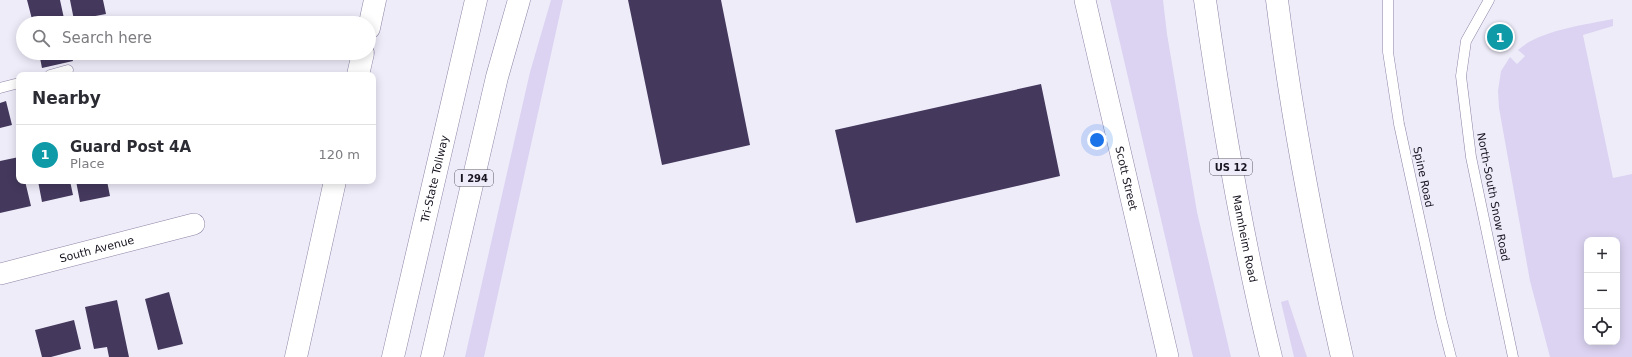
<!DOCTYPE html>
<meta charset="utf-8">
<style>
body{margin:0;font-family:"DejaVu Sans",sans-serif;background:#f7f7f7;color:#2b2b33}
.controls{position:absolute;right:12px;bottom:12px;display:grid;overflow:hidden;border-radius:8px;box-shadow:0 2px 10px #0003}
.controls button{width:36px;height:36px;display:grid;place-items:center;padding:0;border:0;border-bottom:1px solid #e1e1e2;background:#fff;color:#2b2b33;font:20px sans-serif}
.you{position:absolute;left:1097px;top:140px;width:14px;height:14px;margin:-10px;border:3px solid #fff;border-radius:50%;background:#1a73e8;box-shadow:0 0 0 6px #1a73e833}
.badge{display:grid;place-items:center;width:26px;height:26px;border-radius:50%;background:#796534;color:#fff;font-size:13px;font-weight:700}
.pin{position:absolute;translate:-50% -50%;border:2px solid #fff;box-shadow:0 1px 4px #0006}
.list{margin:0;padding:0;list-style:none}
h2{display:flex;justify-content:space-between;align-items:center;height:52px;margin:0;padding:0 16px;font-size:17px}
h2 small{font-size:13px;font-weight:400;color:#7c7c81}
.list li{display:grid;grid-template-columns:26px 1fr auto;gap:12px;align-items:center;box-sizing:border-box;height:60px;padding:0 16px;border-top:1px solid #e1e1e2}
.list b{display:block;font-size:15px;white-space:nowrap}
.list p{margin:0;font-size:13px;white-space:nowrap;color:#7c7c81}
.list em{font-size:13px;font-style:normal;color:#7c7c81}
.icon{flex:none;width:22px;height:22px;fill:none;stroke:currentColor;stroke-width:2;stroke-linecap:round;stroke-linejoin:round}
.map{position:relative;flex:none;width:1632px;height:357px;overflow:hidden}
.search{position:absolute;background:#fff;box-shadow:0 2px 10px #0003;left:16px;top:16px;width:360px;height:44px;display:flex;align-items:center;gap:10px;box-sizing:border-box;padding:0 14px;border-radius:22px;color:#7c7c81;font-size:15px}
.panel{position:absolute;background:#fff;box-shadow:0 2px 10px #0003;left:16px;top:72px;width:360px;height:112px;border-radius:8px}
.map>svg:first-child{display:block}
</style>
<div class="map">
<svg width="1632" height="357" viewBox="0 0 1632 357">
<rect width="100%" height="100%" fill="#efecfa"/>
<path fill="#dbd3f1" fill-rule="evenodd" d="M551,0H563L484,357H465L530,72Z
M1110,0H1163L1167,34L1197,212L1231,357H1193Z
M1613,19V26L1583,35L1613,178L1632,174V357H1550L1530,281L1499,108L1498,91L1501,71L1510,57L1517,64L1525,56L1518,50C1540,30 1584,25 1613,19ZM1587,240H1617V342H1587Z
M1288,300L1307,357H1294L1281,302Z"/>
<path fill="#44395d" d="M27,0H60L65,23H33Z
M70,0H103L106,14L74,20Z
M628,0H721L750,145L662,165Z
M1500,30L1506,34L1500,45L1494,41Z
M39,53H71L73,61L42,68Z
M1041,84L1060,176L856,223L835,130Z
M6,101L12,125L0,128V103Z
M19,157V181H25L31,206L0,213V161Z
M38,181H70L73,195L42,202Z
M76,181H107L110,196L80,202Z
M169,292L183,344L158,350L145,299Z
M117,300L129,357H109L107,347L94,349L85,307Z
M74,320L81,349L51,357H42L35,330Z"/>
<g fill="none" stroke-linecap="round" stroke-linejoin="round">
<defs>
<path id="lane" d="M1388,0V52L1399,124L1441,318L1451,357
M1489,0L1466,41L1461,76L1471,157L1513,357
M50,75L68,70
M0,88L19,83"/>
<g id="street">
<path id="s1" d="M1085,0L1168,357"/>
<path id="s2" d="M0,274L194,224"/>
</g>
<g id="primary">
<path id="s3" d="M1205,0C1222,120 1242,239 1271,357"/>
<path d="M1277,0C1292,120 1315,239 1342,357"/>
</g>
<g id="highway">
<path d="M369,28L375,0"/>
<path d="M358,75L363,53"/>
<path d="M296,357L335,181"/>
<path id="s4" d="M393,357L476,0"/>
<path d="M432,357L497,77L519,0"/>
</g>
</defs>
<use href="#lane" stroke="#8d84a4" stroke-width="11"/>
<use href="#street" stroke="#8d84a4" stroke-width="22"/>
<use href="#primary" stroke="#8d84a4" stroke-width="23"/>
<use href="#highway" stroke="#8d84a4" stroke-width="23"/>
<use href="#lane" stroke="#fff" stroke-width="10"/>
<use href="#street" stroke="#fff" stroke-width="21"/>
<use href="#primary" stroke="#fff" stroke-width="22"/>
<use href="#highway" stroke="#fff" stroke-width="22"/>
</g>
<g text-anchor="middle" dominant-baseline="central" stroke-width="4" stroke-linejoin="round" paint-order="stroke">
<g fill="#efecfa" stroke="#585561" stroke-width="1">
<rect x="1210" y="159" width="42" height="16" rx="3"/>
<rect x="455" y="170" width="38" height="16" rx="3"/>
</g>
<g font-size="10" font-weight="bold" fill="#181420">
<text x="1231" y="167">US 12</text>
<text x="474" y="178">I 294</text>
</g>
<g font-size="11" fill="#181420" stroke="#efecfa">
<text transform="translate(1423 177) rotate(78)">Spine Road</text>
<text stroke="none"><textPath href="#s4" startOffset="183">Tri-State Tollway</textPath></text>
<text stroke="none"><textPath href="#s1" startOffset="183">Scott Street</textPath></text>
<text transform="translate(1493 197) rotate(79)">North-South Snow Road</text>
<text stroke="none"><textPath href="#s3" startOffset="242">Mannheim Road</textPath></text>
<text stroke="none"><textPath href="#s2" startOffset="100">South Avenue</textPath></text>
</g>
</g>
</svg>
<div class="controls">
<button>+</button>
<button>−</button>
<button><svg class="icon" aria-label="locate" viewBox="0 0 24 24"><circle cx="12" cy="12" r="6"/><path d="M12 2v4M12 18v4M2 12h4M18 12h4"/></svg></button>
</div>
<div class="you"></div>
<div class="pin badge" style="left:1500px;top:37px;background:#0f9aa8">1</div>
<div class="search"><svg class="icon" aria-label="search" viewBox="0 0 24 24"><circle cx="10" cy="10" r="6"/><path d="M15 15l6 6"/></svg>Search here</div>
<section class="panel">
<h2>Nearby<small></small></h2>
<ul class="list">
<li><span class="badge" style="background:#0f9aa8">1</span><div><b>Guard Post 4A</b><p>Place</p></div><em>120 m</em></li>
</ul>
</section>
</div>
